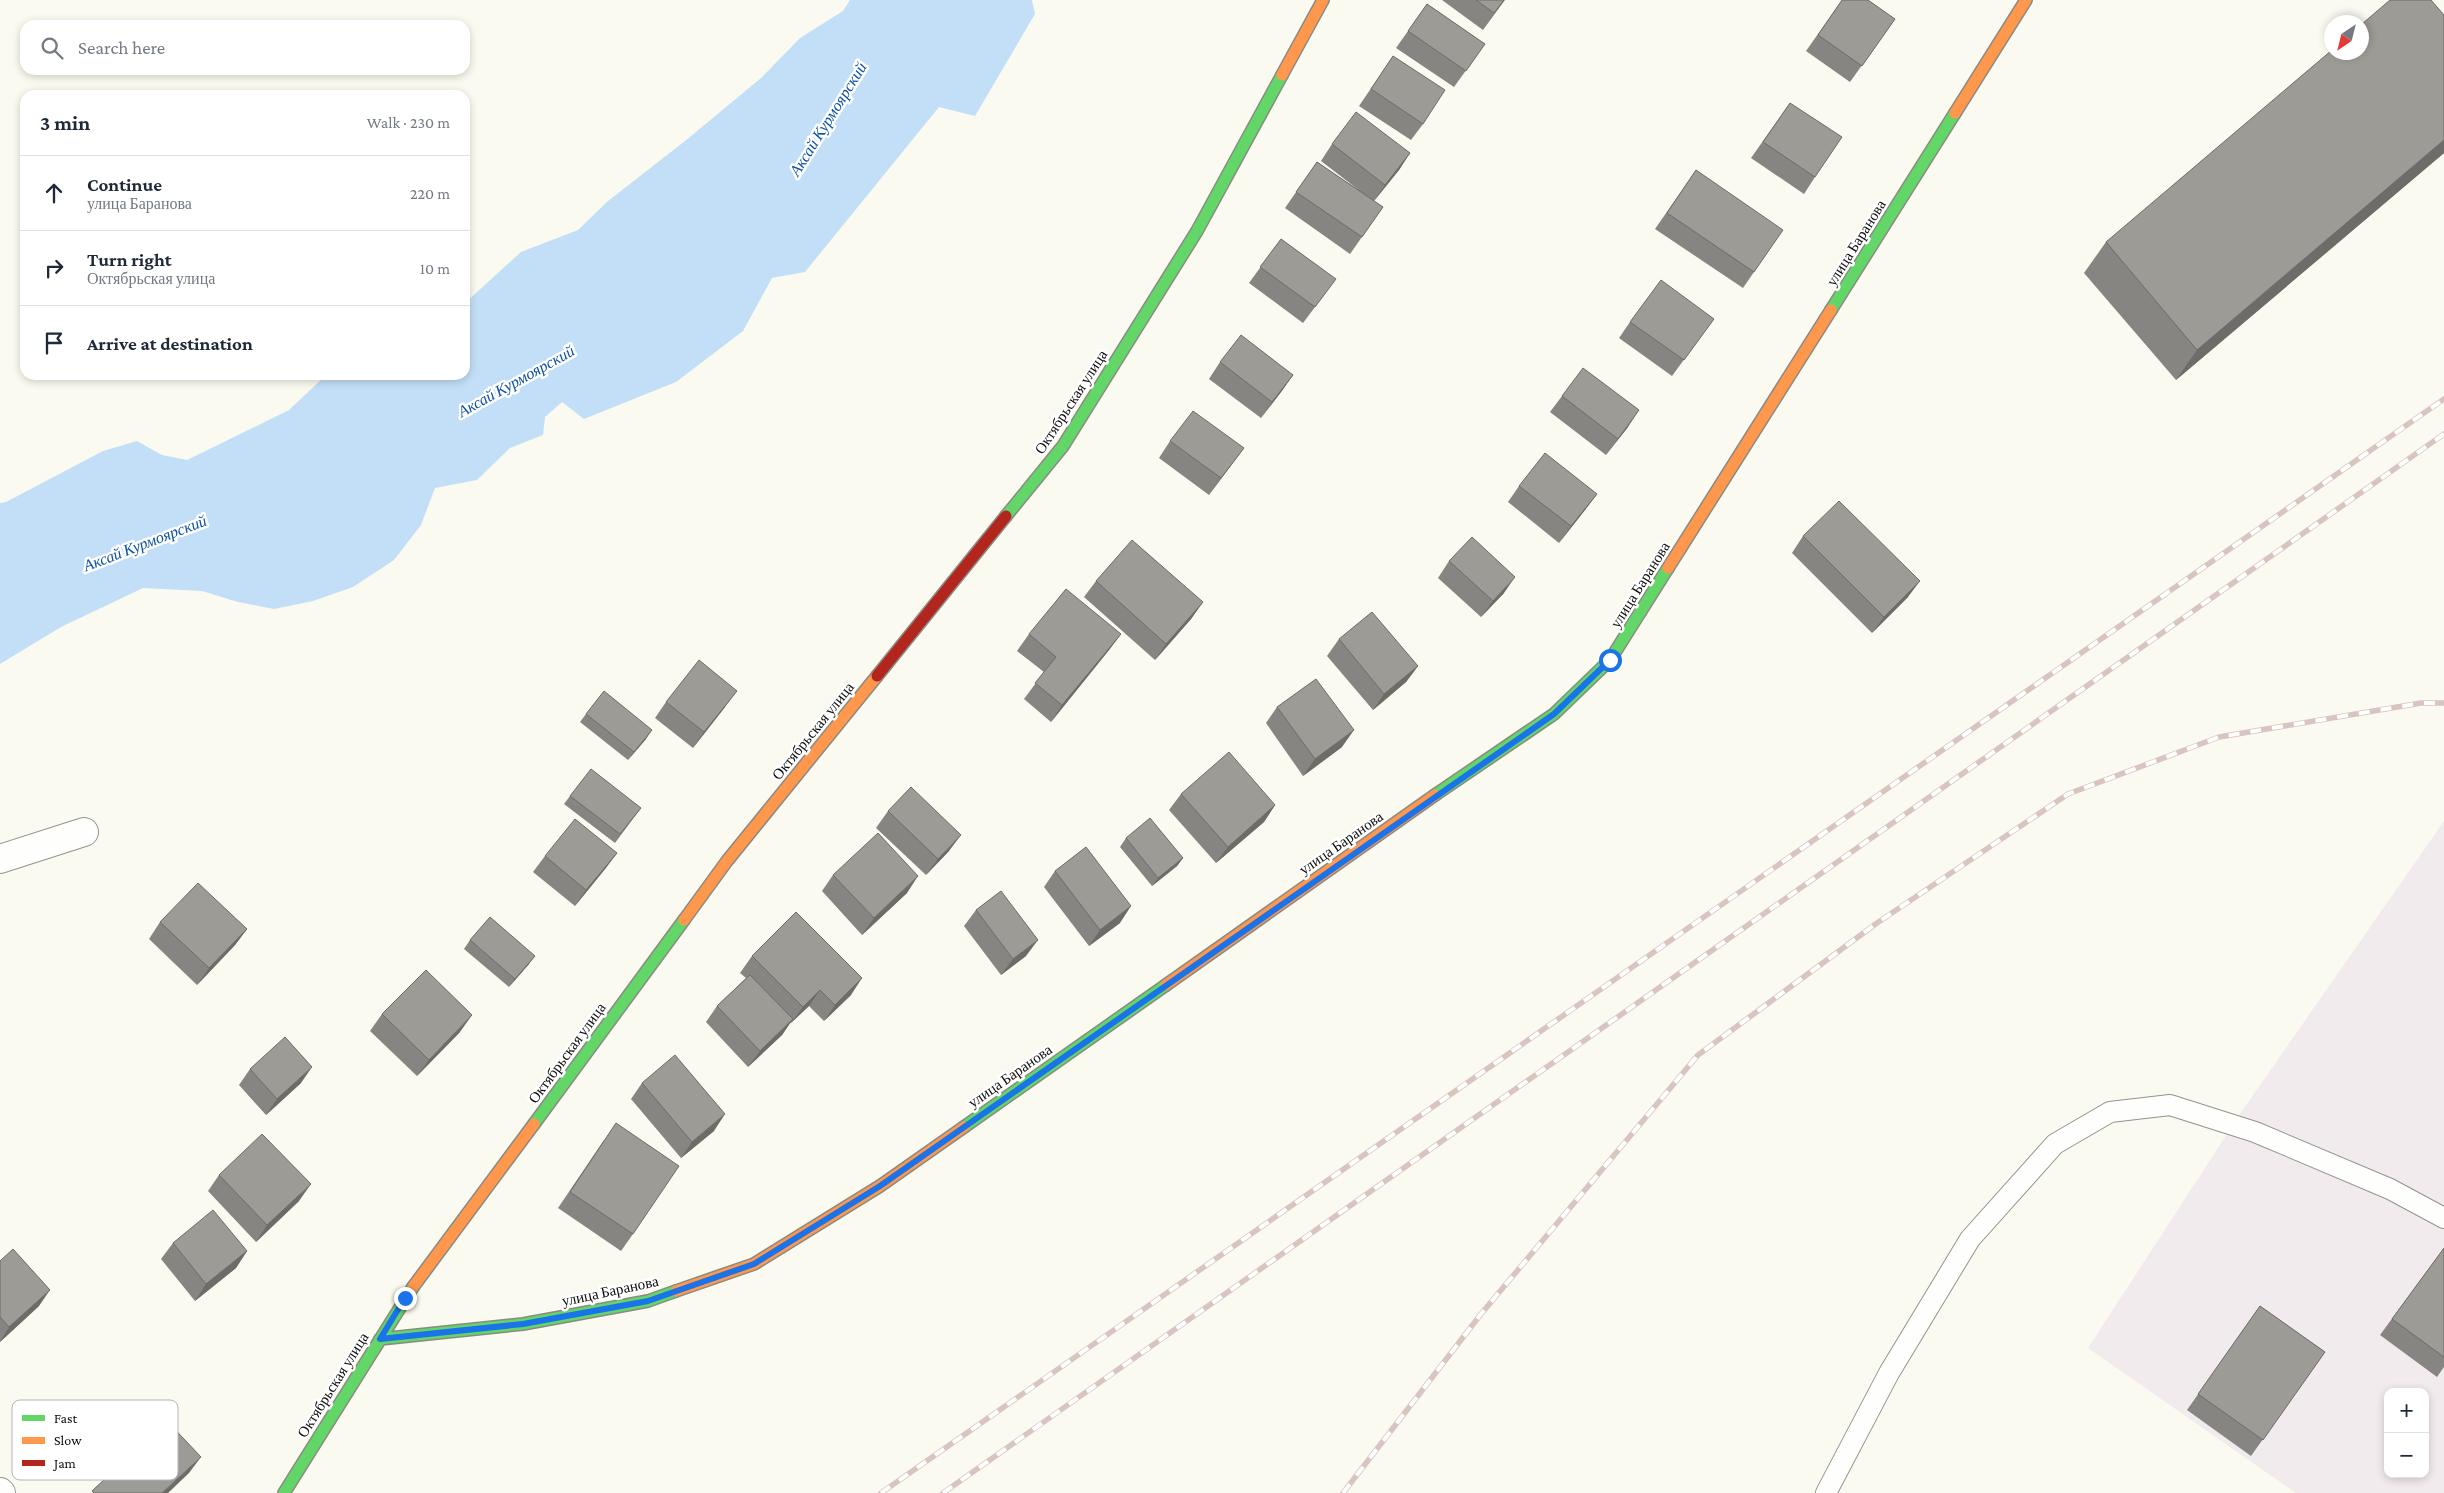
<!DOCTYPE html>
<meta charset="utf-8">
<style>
body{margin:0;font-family:"Crimson Pro",serif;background:#f2f2f3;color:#1f2937}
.controls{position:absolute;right:15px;bottom:15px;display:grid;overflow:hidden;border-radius:10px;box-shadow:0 2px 8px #0003}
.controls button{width:45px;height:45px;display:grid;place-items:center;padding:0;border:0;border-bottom:1px solid #e0e1e3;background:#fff;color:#1f2937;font:25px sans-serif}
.compass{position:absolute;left:2324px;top:15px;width:45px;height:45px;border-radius:50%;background:#fff;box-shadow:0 2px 8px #0003;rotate:215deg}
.stop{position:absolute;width:15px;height:15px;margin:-11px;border:4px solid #1a73e8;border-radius:50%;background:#fff}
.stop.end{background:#1a73e8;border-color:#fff;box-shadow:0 1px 5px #0008}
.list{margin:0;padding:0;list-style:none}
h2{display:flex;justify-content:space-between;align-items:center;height:65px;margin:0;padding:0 20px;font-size:21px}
h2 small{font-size:16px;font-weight:400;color:#747a83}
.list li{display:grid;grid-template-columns:32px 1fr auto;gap:15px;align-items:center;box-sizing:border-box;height:75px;padding:0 20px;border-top:1px solid #e0e1e3}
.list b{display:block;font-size:19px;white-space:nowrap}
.list p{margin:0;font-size:16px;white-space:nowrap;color:#747a83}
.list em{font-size:16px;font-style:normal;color:#747a83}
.icon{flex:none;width:28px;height:28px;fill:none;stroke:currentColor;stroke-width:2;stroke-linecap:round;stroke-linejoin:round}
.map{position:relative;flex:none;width:2444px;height:1493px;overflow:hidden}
.search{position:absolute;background:#fff;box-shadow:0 2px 8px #0003;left:20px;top:20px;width:450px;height:55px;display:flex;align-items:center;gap:12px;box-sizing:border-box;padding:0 18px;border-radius:15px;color:#747a83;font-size:19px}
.panel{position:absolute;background:#fff;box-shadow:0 2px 8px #0003;left:20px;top:90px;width:450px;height:290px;border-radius:15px}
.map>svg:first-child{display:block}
</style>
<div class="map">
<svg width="2444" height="1493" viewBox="0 0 2444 1493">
<rect width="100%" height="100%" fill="#fafaf0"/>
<path fill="#f2ebee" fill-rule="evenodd" d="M2444,821V1493H2296L2088,1348L2242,1111ZM2388,1392H2425V1474H2388Z"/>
<path fill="#c3dff8" d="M850,0H1032L1035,14L975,116L939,107L805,272L772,278L743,331L676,382L584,419L562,402L545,417L543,435L510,448L477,480L435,488L421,525L394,560L353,587L313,601L274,609L238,602L202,591L143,588L61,627L0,664V503L6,502L103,451L137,441L162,455L187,460L289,410L326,375H465V303L521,252L578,230L608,201L685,141L761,78L800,38L843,11Z"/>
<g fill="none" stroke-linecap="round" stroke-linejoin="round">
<defs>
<path id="lane" d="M1826,1493L1889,1373L1970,1239L2055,1144L2110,1112L2170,1105L2255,1132L2390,1189L2444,1218"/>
<path id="street" d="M0,859L84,832
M0,1492L1,1493"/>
<path id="fast" d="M1831,310L1955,113
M1006,516L1063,446L1197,231L1282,75
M1435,795L1554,714L1610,660L1668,568
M534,1124L684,920
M964,1127L1166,985
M380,1339L523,1324L648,1301L676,1291
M284,1493L413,1287"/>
<path id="slow" d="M1282,75L1323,0
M1955,113L2026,0
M1668,568L1831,310
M684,920L727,861L877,676
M1166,985L1435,795
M413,1287L534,1124
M676,1291L754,1264L880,1186L964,1127"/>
<path id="jam" d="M877,676L1006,516"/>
</defs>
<use href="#lane" stroke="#93938f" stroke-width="22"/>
<use href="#street" stroke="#93938f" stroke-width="30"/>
<use href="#fast" stroke="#8a8a85" stroke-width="14"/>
<use href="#slow" stroke="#8a8a85" stroke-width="14"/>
<use href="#jam" stroke="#8a8a85" stroke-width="14"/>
<use href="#lane" stroke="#fefefd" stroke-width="20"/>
<use href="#street" stroke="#fefefd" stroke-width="28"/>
<use href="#fast" stroke="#63d668" stroke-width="11"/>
<use href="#slow" stroke="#ff974d" stroke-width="11"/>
<use href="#jam" stroke="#b3261e" stroke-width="11"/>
<defs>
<path id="rail" d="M881,1493L2444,399
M943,1493L2444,434
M1343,1493L1481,1314L1698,1055L1877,923L2068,794L2219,737L2421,703H2444"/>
</defs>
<use href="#rail" stroke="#d8c4c1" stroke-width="5.5"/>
<use href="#rail" stroke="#fff" stroke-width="4" stroke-dasharray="11" stroke-linecap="butt"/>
</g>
<path fill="#868581" d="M1442,0H1505L1483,30Z
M1842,0L1895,19L1850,82L1806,51Z
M1427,4L1485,44L1454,87L1396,48Z
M2444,15V153L2176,380L2084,273L2106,242Z
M1393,56L1423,124L1411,140L1359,106Z
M1790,103L1815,177L1804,194L1751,158Z
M1332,144L1410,153L1399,170L1374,201L1383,207L1350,254L1285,208L1317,162L1360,191L1321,161Z
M1696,170L1754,272L1743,288L1655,229Z
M1281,239L1324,295L1303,323L1249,283Z
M1630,322L1702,335L1672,376L1619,338Z
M1220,362L1293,375L1261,418L1209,379Z
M1562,396L1628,427L1606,455L1550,412Z
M1170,441L1244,448L1209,495L1159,458Z
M1519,486L1597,494L1585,510L1559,543L1508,502Z
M1803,536L1908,597L1872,633L1792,553Z
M1449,561L1504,593L1481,617L1438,578Z
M1096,581L1203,602L1191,619L1155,660L1084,597Z
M1029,634H1121L1109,650L1051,722L1024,699L1044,672L1017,651Z
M1339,639L1418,666L1406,682L1373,710L1327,656Z
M666,702L725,707L693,748L655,718Z
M1277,707L1342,747L1303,776L1266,723Z
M586,714L646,739L628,760L580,722Z
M1181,794L1275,805L1264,822L1216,863L1169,810Z
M570,796L641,808L615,843L564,804Z
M888,811L949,851L926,875L876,828Z
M1126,838L1183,858L1177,866L1152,886L1120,847Z
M617,853L605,869L575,906L533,872L545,856Z
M1055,871L1120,923L1089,946L1044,887Z
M833,875L907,893L862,935L822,891Z
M976,910L1026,956L1001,975L964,926Z
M160,922L247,929L235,945L197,985L149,939Z
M470,940L529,964L509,987L464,949Z
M752,956L851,995L824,1021L809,1006L791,1023H790L782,1035L748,1067L706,1022L717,1006L746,978L740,973Z
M382,1014L460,1032L417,1076L370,1031Z
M250,1069L301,1083L266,1115L239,1085Z
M642,1083L714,1131L681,1158L631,1099Z
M604,1140L633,1234L621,1251L558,1208Z
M219,1175L299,1201L256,1242L208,1191Z
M173,1243L247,1251L236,1268L195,1301L161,1259Z
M2444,1248V1367L2437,1377L2380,1335Z
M0,1261L39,1306L0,1342Z
M2260,1306L2325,1352L2251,1456L2187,1410Z"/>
<path fill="#6d6c69" d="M2444,140V153L2176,380L2197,350Z
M1410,153L1399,170L1374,201L1385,185Z
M1293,375L1282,391L1261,418L1272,402Z
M1639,410L1628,427L1606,455L1618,439Z
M1244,448L1232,464L1209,495L1221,478Z
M1597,494L1585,510L1559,543L1571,526Z
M1515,577L1504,593L1481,617L1493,601Z
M1920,581L1908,597L1872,633L1884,617Z
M1203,602L1191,619L1155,660L1166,644Z
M1121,634L1109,650L1051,722L1062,705Z
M1418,666L1406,682L1373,710L1384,694Z
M737,691L725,707L693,748L704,732Z
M652,730L646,739L628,760L634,752Z
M1354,730L1342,747L1303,776L1315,759Z
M1275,805L1264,822L1216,863L1228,847Z
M961,835L949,851L926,875L938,859Z
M617,853L605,869L575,906L586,890Z
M1183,858L1177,866L1152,886L1158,878Z
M918,876L907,893L862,935L874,918Z
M1131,906L1120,923L1089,946L1100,930Z
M247,929L235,945L197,985L209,968Z
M1038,940L1026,956L1001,975L1013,959Z
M535,956L529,964L509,987L515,979Z
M862,978L851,995L824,1021L835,1005Z
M820,990L809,1006L791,1023L803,1007Z
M472,1015L460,1032L417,1076L429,1060Z
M793,1019L782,1035L748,1067L760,1051Z
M312,1067L301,1083L266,1115L277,1099Z
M725,1114L714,1131L681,1158L692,1142Z
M311,1184L299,1201L256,1242L267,1225Z
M247,1251L236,1268L195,1301L206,1284Z
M50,1290L39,1306L0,1342L9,1327Z
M201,1457L189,1473L168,1493H162Z"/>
<path fill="#9c9b96" stroke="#6d6c69" d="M1476,0H1504L1494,13Z
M1842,0H1868L1895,19L1862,66L1818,35Z
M2390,0H2431L2444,15V140L2197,350L2106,242L2332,50V52H2362V24Z
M1427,4L1485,44L1466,71L1408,31Z
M1393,56L1445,90L1423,124L1371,89Z
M1790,103L1842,137L1815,177L1763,142Z
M1356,112L1410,153L1385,185L1332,144Z
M1317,162L1383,207L1362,237L1296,192Z
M1696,170L1783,230L1754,272L1667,213Z
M1281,239L1336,279L1315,307L1260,267Z
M1661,280L1714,319L1684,360L1630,322Z
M1241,335L1293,375L1272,402L1220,362Z
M1583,368L1639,410L1618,439L1562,396Z
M1193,411L1244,448L1221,478L1170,441Z
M1545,453L1597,494L1571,526L1519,486Z
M1839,501L1920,581L1884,617L1803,536Z
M1472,537L1515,577L1493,601L1449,561Z
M1132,540L1203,602L1166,644L1096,581Z
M1066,589L1121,634L1062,705L1035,683L1056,657L1029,634Z
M1372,612L1418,666L1384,694L1339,639Z
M699,660L737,691L704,732L666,702Z
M1316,679L1354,730L1315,759L1277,707Z
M604,691L652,730L634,752L586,714Z
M1229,752L1275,805L1228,847L1181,794Z
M591,769L641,808L620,834L570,796Z
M911,787L961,835L938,859L888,811Z
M1150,818L1183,858L1158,878L1126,838Z
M575,819L617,853L586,890L545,856Z
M878,833L918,876L874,918L833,875Z
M1086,847L1131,906L1100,930L1055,871Z
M198,883L247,929L209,968L160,922Z
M1001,891L1038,940L1013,959L976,910Z
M796,912L862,978L835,1005L820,990L803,1007L752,956Z
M490,917L535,956L515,979L470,940Z
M426,970L472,1015L429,1060L382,1014Z
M750,975L793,1019L760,1051L717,1006Z
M285,1037L312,1067L277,1099L250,1069Z
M675,1055L725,1114L692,1142L642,1083Z
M616,1123L679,1166L633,1234L570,1192Z
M262,1134L311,1184L267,1225L219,1175Z
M213,1210L247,1251L206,1284L173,1243Z
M2444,1248V1357L2392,1319Z
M13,1249L50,1290L9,1327L0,1317V1261Z
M2260,1306L2325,1352L2263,1440L2198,1394Z
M167,1421L201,1457L162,1493H94L92,1491Z"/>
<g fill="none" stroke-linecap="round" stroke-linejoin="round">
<path stroke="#1a73e8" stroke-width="6" d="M405,1298L380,1339L523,1324L648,1301L754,1264L880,1186L1554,714L1610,660"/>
</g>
<g text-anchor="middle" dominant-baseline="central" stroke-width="5" stroke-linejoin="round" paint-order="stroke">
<g font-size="15" fill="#0c0c0c" stroke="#fff">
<text transform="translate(1856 243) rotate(-58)">улица Баранова</text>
<text transform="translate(1071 402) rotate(-57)">Октябрьская улица</text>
<text transform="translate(1640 585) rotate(-58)">улица Баранова</text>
<text transform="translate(813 731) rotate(-51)">Октябрьская улица</text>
<text transform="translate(1341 843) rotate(-35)">улица Баранова</text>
<text transform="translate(567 1053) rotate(-54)">Октябрьская улица</text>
<text transform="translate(1010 1076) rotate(-35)">улица Баранова</text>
<text transform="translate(610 1291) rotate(-12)">улица Баранова</text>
<text transform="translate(333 1385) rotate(-58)">Октябрьская улица</text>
</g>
<g font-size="16" font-style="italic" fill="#0d51a6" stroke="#fff">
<text transform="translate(828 119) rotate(-58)">Аксай Курмоярский</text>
<text transform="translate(516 381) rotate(-29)">Аксай Курмоярский</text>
<text transform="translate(145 543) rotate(-21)">Аксай Курмоярский</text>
</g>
</g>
<rect x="12" y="1400" width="166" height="80" rx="8" fill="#fff" stroke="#b6b6b6" stroke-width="1"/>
<rect x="22" y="1415" width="23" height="6" fill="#63d668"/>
<rect x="22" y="1437" width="23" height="7" fill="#ff974d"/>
<rect x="22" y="1460" width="23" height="6" fill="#b3261e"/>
<g font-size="14" fill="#0c0c0c">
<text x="54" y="1423">Fast</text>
<text x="54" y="1445">Slow</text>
<text x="54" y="1468">Jam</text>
</g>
</svg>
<div class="controls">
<button>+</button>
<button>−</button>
</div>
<svg class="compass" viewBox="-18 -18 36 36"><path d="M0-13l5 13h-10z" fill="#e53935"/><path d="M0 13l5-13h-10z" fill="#747a83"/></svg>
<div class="stop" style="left:1610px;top:660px"></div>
<div class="stop end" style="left:405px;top:1298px"></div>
<div class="search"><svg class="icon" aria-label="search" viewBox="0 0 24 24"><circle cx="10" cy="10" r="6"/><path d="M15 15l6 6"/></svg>Search here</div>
<section class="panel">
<h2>3 min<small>Walk · 230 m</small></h2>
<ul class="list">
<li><svg class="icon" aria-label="ahead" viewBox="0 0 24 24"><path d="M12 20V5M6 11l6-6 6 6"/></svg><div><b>Continue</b><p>улица Баранова</p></div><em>220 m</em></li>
<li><svg class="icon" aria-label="right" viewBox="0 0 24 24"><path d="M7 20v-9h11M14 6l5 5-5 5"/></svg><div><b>Turn right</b><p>Октябрьская улица</p></div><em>10 m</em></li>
<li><svg class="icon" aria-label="arrive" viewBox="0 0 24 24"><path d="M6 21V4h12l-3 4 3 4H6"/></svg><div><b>Arrive at destination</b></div></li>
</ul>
</section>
</div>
